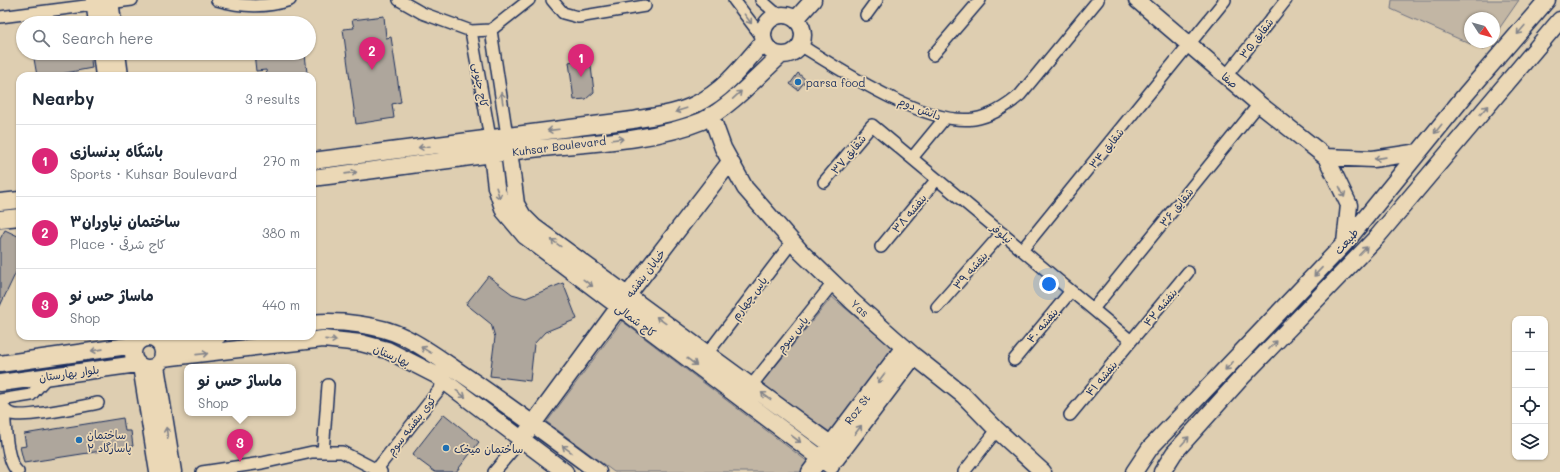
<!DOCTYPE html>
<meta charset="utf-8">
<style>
body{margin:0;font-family:Mali,"Playpen Sans Arabic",sans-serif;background:#f6f6f7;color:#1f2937}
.controls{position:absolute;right:12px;bottom:12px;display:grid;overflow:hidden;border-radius:8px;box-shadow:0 1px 3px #0004}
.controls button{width:36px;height:36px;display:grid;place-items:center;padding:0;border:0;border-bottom:1px solid #e0e1e3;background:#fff;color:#1f2937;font:20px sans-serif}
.compass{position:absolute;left:1464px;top:12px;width:36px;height:36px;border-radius:50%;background:#fff;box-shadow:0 1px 3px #0004;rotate:126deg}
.you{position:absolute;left:1049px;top:284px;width:14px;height:14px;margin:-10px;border:3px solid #fff;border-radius:50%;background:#1a73e8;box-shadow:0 0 0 6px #1a73e833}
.badge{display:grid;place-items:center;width:26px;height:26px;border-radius:50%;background:#db2777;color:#fff;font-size:13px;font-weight:700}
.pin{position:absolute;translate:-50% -33px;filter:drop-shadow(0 1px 2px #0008)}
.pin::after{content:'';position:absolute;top:21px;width:14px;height:12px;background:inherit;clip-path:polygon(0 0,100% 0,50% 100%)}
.popup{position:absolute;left:184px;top:364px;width:112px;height:52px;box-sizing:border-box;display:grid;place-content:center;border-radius:8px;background:#fff;filter:drop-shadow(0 1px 3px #0005);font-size:13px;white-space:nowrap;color:#747a83}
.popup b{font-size:15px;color:#1f2937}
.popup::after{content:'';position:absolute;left:50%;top:100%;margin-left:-8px;border:8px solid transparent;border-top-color:#fff}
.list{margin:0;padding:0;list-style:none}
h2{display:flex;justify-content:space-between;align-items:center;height:52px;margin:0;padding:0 16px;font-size:17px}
h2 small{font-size:13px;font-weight:400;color:#747a83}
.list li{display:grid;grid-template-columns:26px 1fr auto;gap:12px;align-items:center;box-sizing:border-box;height:72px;padding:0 16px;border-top:1px solid #e0e1e3}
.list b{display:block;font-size:15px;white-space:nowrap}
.list p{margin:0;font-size:13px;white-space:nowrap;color:#747a83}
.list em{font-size:13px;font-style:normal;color:#747a83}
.icon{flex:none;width:22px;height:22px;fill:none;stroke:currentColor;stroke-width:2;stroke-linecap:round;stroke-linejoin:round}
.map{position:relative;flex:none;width:1560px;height:472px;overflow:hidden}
.search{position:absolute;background:#fff;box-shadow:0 1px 3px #0004;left:16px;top:16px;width:300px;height:44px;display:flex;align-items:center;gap:10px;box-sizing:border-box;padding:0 14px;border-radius:22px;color:#747a83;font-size:15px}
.panel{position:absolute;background:#fff;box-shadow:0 1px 3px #0004;left:16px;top:72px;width:300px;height:268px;border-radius:12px}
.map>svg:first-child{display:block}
</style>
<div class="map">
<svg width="1560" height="472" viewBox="0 0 1560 472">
<rect width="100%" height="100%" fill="#deceb1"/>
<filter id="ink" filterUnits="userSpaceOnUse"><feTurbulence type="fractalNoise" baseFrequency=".025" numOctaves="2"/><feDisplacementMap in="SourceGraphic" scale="8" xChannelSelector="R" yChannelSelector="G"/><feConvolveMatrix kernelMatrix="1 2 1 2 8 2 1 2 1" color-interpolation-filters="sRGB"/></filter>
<g filter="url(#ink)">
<path fill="#c2b6a4" stroke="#6e7281" d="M1392,0H1519L1494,36V18H1470V42H1490L1484,50L1391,9Z
M832,297L894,349L830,432L760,385Z
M622,321L808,462L801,472H614L547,422Z"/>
<path fill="#aea69c" stroke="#1b2f5e" d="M384,16L386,38L391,37L401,102L392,104L394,118L356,124L343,29L354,28L352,20Z
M33,53H90L92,68L50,76H37Z
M254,53H305L307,73L295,74V76H267L266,70L256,71Z
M590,57L594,92L586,99L574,100L569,62Z
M798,73L806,80L798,90L790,84Z
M5,230L20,237V264L0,306V239Z
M488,276L512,294L526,298L563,283L577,319L545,332L534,344L530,381L490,376L495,337L491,324L466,304Z
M444,414L479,442L456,472H435L412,455Z
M123,418L125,431H131L133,446L24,463L20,447L26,446L24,434Z"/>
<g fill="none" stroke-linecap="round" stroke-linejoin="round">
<defs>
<path id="street" d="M217,0C241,7 266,8 290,0
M399,0L422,13L471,31L491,30
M552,0L563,13L578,17L645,6
M734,0L762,37
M761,0L778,15
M866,15L877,0
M0,17L132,0
M491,30L507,136
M491,30L529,0
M471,31L490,138
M800,45C842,71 925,126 974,119C992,116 1006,107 1020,95L1098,0
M933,55L980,0
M1226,76L1286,0
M912,158L945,118
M824,182L872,125L1131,341
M881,247L937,179
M1022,250L1225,0
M937,307L1002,233
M1093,309L1259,104
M707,354L792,242
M1014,360L1071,291
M751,386L833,283
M0,400L31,395L48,376
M2,400C3,406 4,410 9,413C20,420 82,406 98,403
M4,408C5,423 6,463 18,472
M1070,415L1188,272
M323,452L328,385
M377,469L445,382
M202,472L262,463L312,452H342L381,472
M494,472L521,440
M964,472L997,430"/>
<path id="secondary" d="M94,0L97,23
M110,0L113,23
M1137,0L1259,104L1326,157L1349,205L1345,243
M763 35a20 20 0 1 1 40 0a20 20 0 1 1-40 0Z
M796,19L813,0
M101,53L104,76
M117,53L120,76
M711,115L723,148L745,188L802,253L853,302L914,356L963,395L997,430L1043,472
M490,138L496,187L504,211L525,236L831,466
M508,143L516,204L523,216L534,227L841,452
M1326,157L1373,159L1419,152
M312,161L633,120C654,116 677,114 696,104C724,91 744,64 764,41
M312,178C385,169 458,158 532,149C586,143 651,142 702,121C728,109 759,75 781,55
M0,202L20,200
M0,219L20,217
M312,323C338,320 381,325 404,337C427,348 447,364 468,378C512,408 555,440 598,472
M133 353a15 15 0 1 1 30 0a15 15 0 1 1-30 0Z
M161,344L218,336
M163,358L323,339L361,343L387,350L436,375L565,472
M0,364L135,345
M141,366L158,472
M156,366L173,472
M0,383L137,364
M521,440L627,296L730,162
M836,459L914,356
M810,472L904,347
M1134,472L1150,448L1345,243L1466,94L1547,0
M1162,472L1174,453L1243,376L1377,237L1560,20"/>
</defs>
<use href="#street" stroke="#1b2f5e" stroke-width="14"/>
<use href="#secondary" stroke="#1b2f5e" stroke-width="19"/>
<use href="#street" stroke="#ebd8b6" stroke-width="11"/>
<use href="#secondary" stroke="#ebd8b6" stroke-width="16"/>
</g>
<defs><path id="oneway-shaft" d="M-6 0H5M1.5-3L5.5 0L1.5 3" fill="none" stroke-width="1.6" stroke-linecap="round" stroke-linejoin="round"/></defs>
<g stroke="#83848a">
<use href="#oneway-shaft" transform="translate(748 19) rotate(53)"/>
<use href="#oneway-shaft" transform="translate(1521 30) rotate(130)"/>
<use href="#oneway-shaft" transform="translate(737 95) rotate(-43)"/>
<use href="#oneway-shaft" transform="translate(502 98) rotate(-99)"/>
<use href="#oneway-shaft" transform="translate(681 110) rotate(162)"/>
<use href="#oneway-shaft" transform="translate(1484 110) rotate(-50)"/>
<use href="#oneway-shaft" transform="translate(1438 129) rotate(129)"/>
<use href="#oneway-shaft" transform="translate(553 130) rotate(173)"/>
<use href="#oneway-shaft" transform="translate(618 139) rotate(-7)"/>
<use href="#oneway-shaft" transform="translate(424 147) rotate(173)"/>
<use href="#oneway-shaft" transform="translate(1380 158) rotate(172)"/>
<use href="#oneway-shaft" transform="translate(351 173) rotate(-8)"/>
<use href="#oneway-shaft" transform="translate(1342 192) rotate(65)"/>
<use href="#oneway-shaft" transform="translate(498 193) rotate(72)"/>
<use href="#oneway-shaft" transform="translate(556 243) rotate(-144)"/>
<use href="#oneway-shaft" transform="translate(1363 251) rotate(-46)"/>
<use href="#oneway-shaft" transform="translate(1318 272) rotate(133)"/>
<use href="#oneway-shaft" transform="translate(588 283) rotate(37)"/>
<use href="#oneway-shaft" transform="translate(661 320) rotate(-144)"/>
<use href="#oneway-shaft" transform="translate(331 340) rotate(6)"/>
<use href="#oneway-shaft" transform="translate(1273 345) rotate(-46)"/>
<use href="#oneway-shaft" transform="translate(97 350) rotate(172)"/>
<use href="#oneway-shaft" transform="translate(426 350) rotate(-149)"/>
<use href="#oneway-shaft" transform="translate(202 354) rotate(-6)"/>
<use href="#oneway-shaft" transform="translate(692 362) rotate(37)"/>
<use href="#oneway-shaft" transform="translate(1229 366) rotate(134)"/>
<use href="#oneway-shaft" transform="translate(881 378) rotate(127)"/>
<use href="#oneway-shaft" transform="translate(461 394) rotate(37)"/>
<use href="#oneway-shaft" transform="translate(766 396) rotate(-144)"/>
<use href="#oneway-shaft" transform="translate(858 430) rotate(-53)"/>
<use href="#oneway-shaft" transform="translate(167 433) rotate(-99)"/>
<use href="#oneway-shaft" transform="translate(796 439) rotate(37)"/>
<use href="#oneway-shaft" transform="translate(1185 441) rotate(-48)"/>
<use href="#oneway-shaft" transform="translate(567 449) rotate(-144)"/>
</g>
</g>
<g fill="#1f6fb2" stroke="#ebd8b6" stroke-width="1.5">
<circle cx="798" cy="82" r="4"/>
<circle cx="79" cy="440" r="4"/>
<circle cx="446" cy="448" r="4"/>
</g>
<g text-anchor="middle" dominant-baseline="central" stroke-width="3.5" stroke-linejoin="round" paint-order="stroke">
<g font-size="11" fill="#1b2f5e" stroke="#ebd8b6">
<text transform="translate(1256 38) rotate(-52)">شقایق ۳۵</text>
<text transform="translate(1230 80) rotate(41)">صفا</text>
<text transform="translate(481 85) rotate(80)">کاج جنوبی</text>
<text transform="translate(920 108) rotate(21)">دانش دوم</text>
<text transform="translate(559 146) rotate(-7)">Kuhsar Boulevard</text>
<text transform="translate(1106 148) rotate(-51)">شقایق ۳۴</text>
<text transform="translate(848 154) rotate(-50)">شقایق ۳۷</text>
<text transform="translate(1176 207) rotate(-51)">شقایق ۳۶</text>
<text transform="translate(909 213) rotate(-50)">بنفشه ۳۸</text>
<text transform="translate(1002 233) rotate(40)">نیلوفر</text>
<text transform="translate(1346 241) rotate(-49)">طبیعت</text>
<text transform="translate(970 270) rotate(-49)">بنفشه ۳۹</text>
<text transform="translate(645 273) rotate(-53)">خیابان بنفشه</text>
<text transform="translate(749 298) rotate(-53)">یاس چهارم</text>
<text transform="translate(1160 307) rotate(-50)">بنفشه ۴۲</text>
<text transform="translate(860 308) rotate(42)">Yas</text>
<text transform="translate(636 320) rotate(37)">کاج شمالی</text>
<text transform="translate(1042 325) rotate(-50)">بنفشه ۴۰</text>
<text transform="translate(792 334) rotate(-51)">یاس سوم</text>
<text transform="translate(392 355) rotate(23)">بهارستان</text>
<text transform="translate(69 373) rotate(-8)">بلوار بهارستان</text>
<text transform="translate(1101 378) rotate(-50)">بنفشه ۴۱</text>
<text transform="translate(857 409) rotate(-53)">Roz St</text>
<text transform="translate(411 425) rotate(-52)">کوی بنفشه سوم</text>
</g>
<g font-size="11" fill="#1b2f5e" stroke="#ebd8b6" text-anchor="start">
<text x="806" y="82">parsa food</text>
<text x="87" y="434">ساختمان<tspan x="87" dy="13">پاسارگاد ۲</tspan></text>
<text x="454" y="448">ساختمان میخک</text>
</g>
</g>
</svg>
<div class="controls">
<button>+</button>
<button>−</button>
<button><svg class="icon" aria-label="locate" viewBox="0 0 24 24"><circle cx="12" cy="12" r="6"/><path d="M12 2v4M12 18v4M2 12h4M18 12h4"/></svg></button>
<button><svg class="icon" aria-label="layers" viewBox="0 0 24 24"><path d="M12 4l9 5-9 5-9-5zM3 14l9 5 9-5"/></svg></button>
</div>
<svg class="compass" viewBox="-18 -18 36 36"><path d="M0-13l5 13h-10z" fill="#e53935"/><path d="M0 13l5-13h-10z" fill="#747a83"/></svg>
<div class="you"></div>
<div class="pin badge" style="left:581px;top:77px">1</div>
<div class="pin badge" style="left:372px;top:70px">2</div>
<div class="pin badge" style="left:240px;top:462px">3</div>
<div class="popup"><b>ماساژ حس نو</b>Shop</div>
<div class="search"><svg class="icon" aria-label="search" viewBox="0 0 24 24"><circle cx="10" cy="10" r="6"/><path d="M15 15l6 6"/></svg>Search here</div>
<section class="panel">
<h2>Nearby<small>3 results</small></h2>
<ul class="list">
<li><span class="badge">1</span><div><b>باشگاه بدنسازی</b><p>Sports · Kuhsar Boulevard</p></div><em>270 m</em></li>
<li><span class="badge">2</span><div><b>ساختمان نیاوران۳</b><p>Place · کاج شرقی</p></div><em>380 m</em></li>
<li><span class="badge">3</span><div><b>ماساژ حس نو</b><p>Shop</p></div><em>440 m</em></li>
</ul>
</section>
</div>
